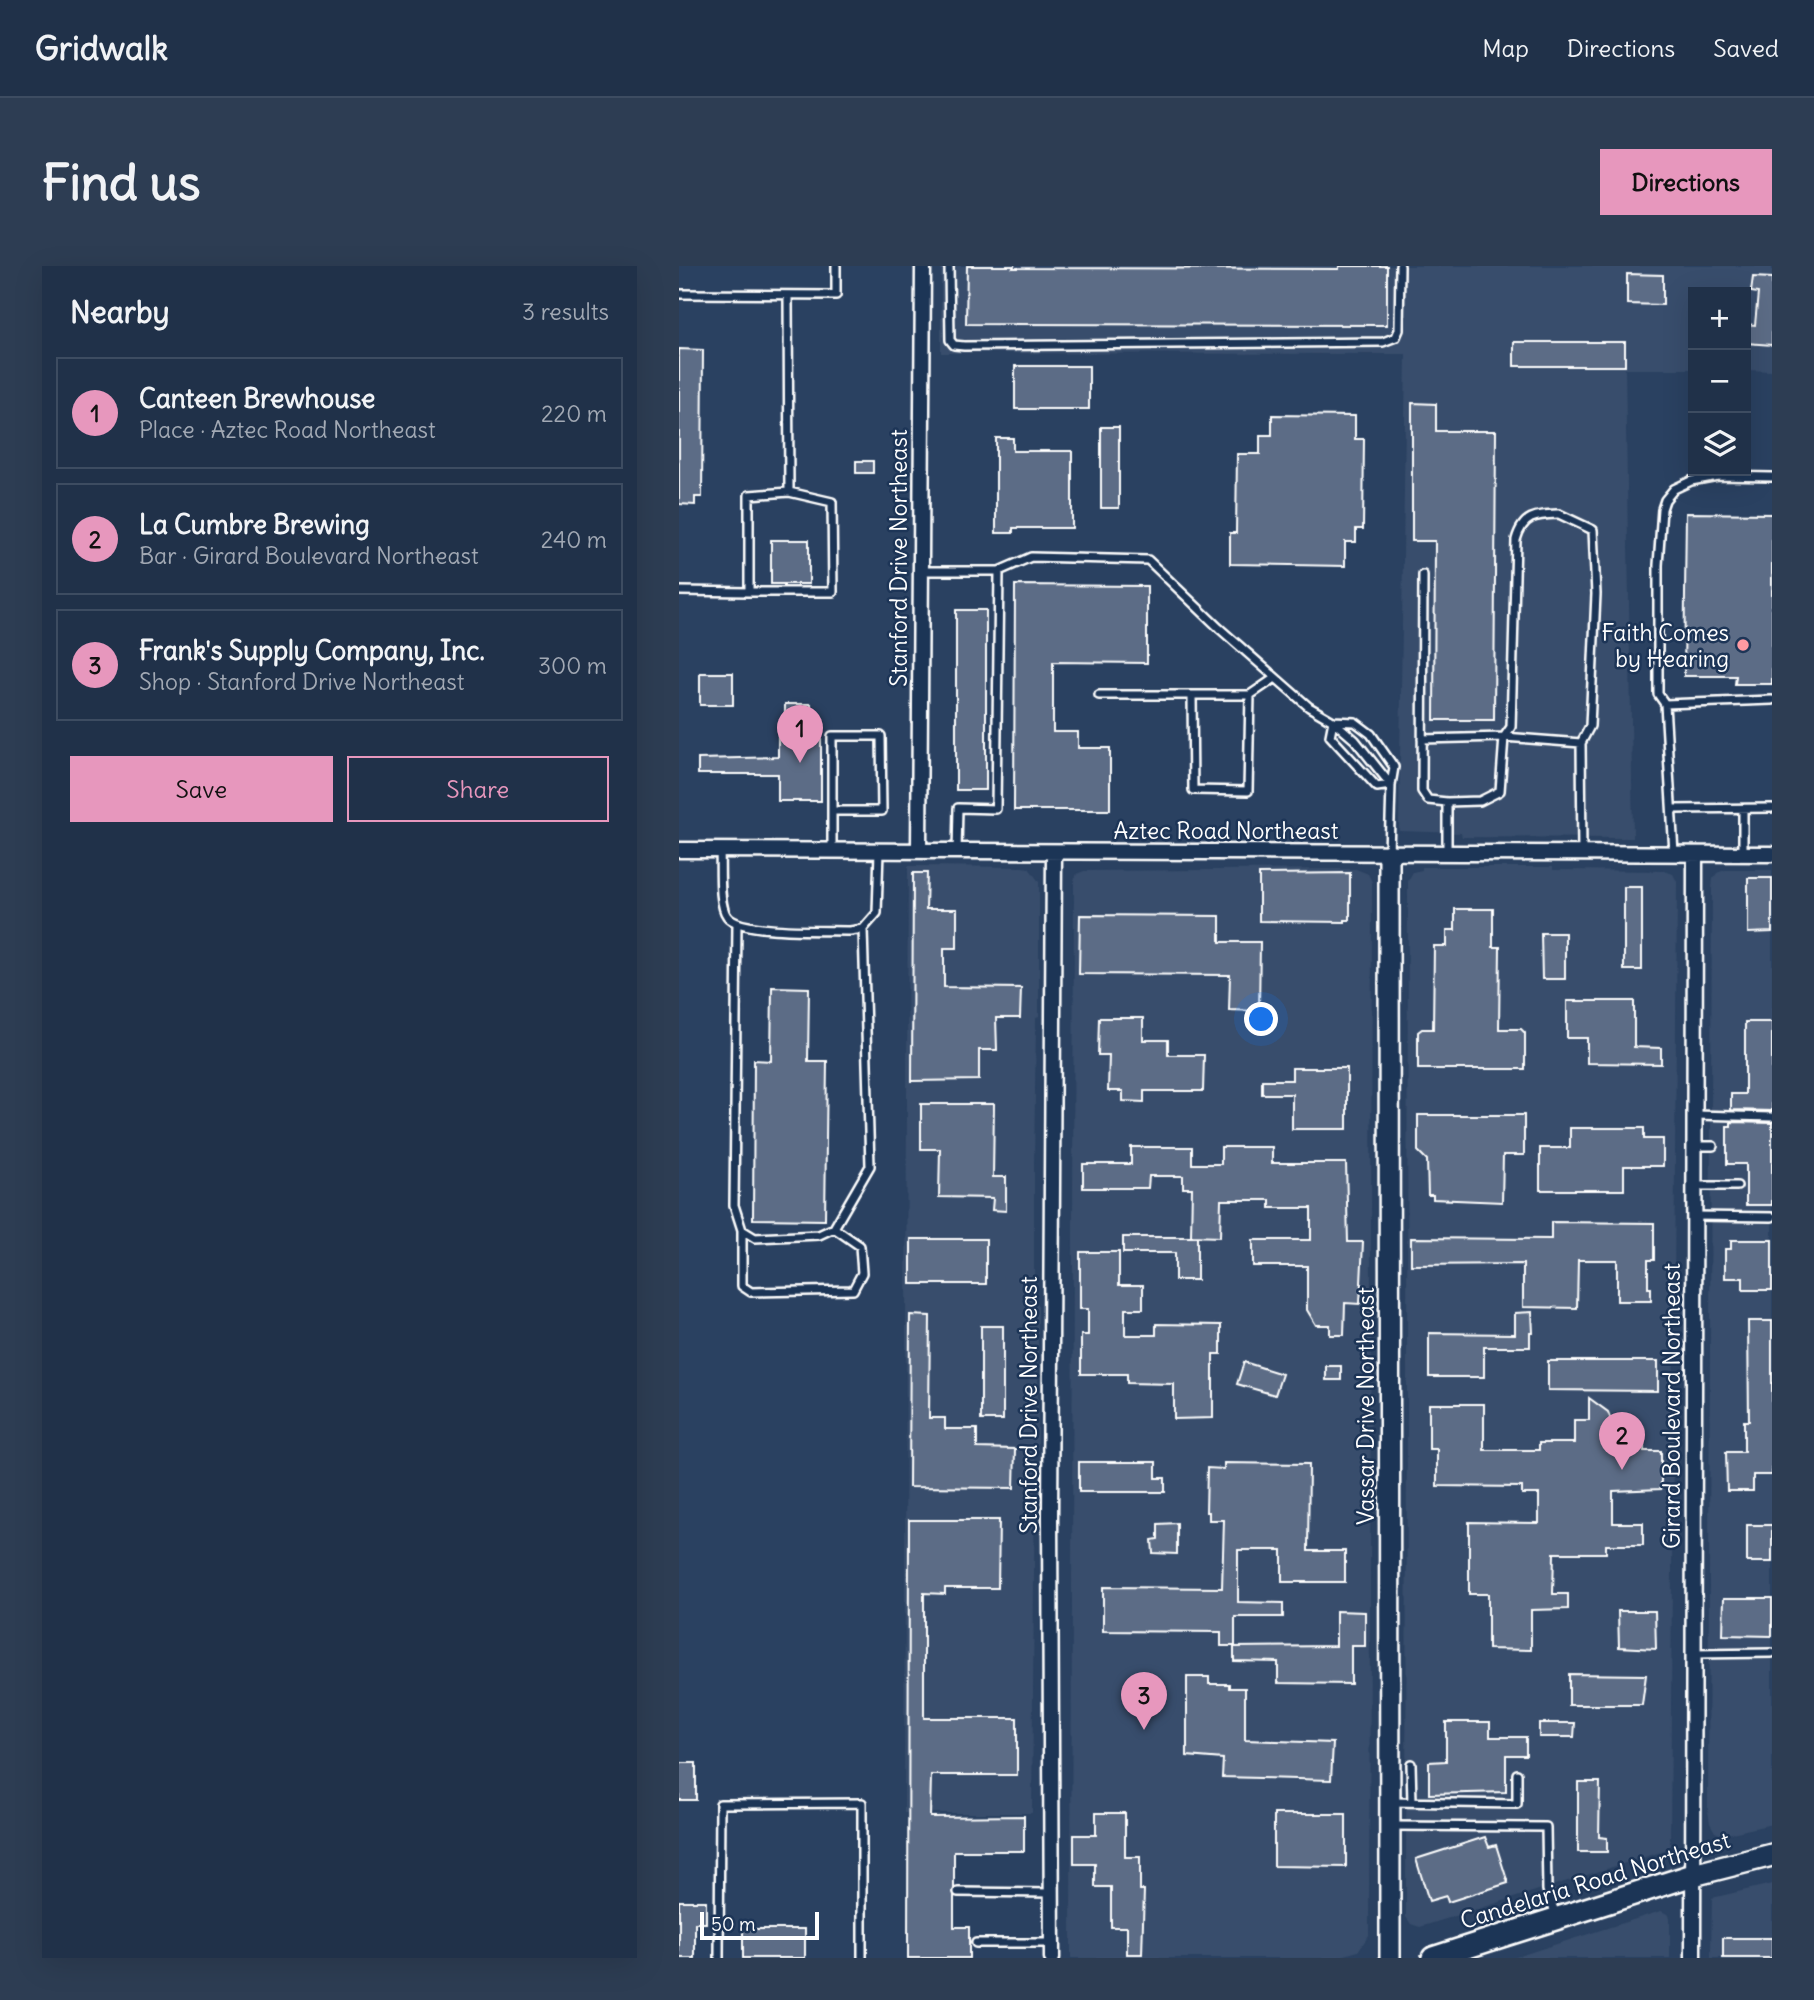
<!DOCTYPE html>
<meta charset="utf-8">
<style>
body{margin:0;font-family:Delius,sans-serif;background:#2d3d53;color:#f1f3f6}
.controls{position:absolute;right:21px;top:21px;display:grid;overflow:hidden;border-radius:0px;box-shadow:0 7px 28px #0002}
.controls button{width:63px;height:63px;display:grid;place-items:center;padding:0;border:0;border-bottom:2px solid #3d4c61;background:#203149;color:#f1f3f6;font:35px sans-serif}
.scale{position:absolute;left:21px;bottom:18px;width:119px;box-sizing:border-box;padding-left:7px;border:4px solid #fff;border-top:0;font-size:19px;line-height:24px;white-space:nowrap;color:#fff;-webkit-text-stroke:5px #1d3557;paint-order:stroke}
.you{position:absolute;left:583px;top:754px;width:24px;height:24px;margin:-18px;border:5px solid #fff;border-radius:50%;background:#1a73e8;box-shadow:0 0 0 10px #1a73e833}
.badge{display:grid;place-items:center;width:46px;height:46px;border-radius:50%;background:#e797bd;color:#111;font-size:23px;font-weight:700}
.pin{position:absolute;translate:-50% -58px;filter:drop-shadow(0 2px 4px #0008)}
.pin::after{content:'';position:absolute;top:37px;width:24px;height:21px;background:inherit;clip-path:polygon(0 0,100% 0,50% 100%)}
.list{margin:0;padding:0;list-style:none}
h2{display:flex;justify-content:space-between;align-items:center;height:91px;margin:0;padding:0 28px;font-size:30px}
h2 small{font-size:23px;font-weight:400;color:#a2a9b4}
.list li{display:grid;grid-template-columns:46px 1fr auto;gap:21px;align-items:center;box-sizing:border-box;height:112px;margin:0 14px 14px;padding:0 14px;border:2px solid #3d4c61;border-radius:0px}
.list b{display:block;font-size:26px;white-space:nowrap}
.list p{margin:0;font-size:23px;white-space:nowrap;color:#a2a9b4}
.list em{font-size:23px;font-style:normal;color:#a2a9b4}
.actions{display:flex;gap:14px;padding:21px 28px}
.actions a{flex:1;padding:16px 0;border:2px solid #e797bd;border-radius:0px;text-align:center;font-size:24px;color:#e797bd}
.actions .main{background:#e797bd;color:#111}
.icon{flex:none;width:38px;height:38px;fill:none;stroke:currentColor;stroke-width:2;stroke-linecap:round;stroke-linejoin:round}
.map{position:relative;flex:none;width:1093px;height:1692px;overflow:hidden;border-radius:0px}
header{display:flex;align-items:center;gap:42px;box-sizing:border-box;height:98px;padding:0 35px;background:#203149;border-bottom:2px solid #3d4c61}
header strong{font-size:33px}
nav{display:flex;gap:38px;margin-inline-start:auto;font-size:24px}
.intro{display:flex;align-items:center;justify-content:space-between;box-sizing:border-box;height:168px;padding:0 42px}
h1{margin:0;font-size:49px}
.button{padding:18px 32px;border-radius:0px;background:#e797bd;color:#111;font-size:24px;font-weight:700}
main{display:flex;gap:42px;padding:0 42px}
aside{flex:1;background:#203149;border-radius:0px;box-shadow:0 7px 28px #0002}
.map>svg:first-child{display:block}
</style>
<header>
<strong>Gridwalk</strong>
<nav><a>Map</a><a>Directions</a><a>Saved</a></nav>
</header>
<div class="intro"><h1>Find us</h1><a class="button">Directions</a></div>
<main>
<aside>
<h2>Nearby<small>3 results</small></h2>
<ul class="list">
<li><span class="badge">1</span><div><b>Canteen Brewhouse</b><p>Place · Aztec Road Northeast</p></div><em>220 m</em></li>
<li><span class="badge">2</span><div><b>La Cumbre Brewing</b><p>Bar · Girard Boulevard Northeast</p></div><em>240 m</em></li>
<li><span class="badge">3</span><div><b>Frank's Supply Company, Inc.</b><p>Shop · Stanford Drive Northeast</p></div><em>300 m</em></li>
</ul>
<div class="actions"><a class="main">Save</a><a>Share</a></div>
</aside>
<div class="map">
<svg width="1093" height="1692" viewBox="0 0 1093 1692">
<rect width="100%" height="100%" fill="#2a4161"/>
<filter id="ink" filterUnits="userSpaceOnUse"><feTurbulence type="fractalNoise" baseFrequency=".0143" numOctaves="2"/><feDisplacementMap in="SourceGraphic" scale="14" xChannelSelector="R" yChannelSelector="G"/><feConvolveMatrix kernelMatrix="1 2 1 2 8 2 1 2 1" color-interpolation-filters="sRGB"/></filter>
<g filter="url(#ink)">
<path fill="#394e6c" d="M262,0H1093V105L1067,104V26H1014V103H946L954,572L783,571L782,567L720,565L727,88L262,87Z
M229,600L343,601L350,602L360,616V751L357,752L355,898V1039H359V1184L356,1185L353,1547H225Z
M743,601H874V604L985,605L994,608L998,616L991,1579L985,1585L741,1661L732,1658L727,1651L729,615L734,606L743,604Z
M677,603L689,608L693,616L690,1669L679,1685L656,1692H392L395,614L398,608L405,605Z
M1046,604H1093V1558L1044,1569L1036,1566L1031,1557L1029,1544L1033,623L1034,613L1038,607Z
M1093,1618V1692H1032L1033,1632Z
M982,1645L990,1649L991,1653V1692H834Z"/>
<path fill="#5b6c86" stroke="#fff" stroke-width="2" d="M288,0H335L334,2L660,3V0H708V59L287,58Z
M948,8L984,9V39L948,38Z
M1074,11L1093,12V79L1067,77V58L1076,59L1079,27L1072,26Z
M835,76H946V100H835Z
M0,83L24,84L23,231H16V239L0,238Z
M336,100H410V143H336Z
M733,137L757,138V165H817L815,454H755L756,275H733Z
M593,149L676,150V173H685L684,263H677V276H666V300L551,298V267H557L558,188H581V169H593Z
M422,161H440V242H422Z
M317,172H334V185H393V262H334V267H317Z
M177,195H194V207H177Z
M1007,247L1093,248V418H1056L1057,410H1005Z
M92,274H130V318H92Z
M336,319L468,320V397L374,396V466H399V482H431V544H335Z
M277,344H307V524H277Z
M21,407H54V439H21Z
M106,438H132V458H142V535H99V508H19V493L99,491V457H106Z
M234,607H248L247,643H278V682H265V721L342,722L341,752H317L318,784H300V814L233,815Z
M671,607V654H666V656L580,655V608Z
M1069,612H1093V666L1069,667Z
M945,621H963V704H945Z
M776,643H814V681H821L820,763H842L846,767V803H739V766L743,763H754L755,680H768V664H776Z
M401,649L541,650V676H581L580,745L550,744L551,709L400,708Z
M862,667H886V713H863Z
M93,721L130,722L129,795H148L146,954L74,953L75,794L92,795Z
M888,735H955V781L982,782V798L908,797V772H888Z
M420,752H464V774H489V789H525L524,825H465V836L444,835V825H429L430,789H419Z
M1066,756H1093V845L1052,844V828H1066Z
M613,802H668V863H613V828H583V814H613Z
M242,838H315L314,911H327V945L313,944L314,932L260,931L261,883H242Z
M739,849H845V889H824L823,936L754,933V929H749L748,894L739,885Z
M1052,856L1093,857V939H1067V898H1048V860H1052Z
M891,862H965V873H984V900H945V924H861V882H891Z
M452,881H513V898H542V881H593V897H667L669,976H684L681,1038L666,1037L665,1069H651V1059H637L628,1044V1000H574V974H632V942H591V934H542L541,971L512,970L513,922H504V910H470L469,922H404V898H452Z
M872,956L975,957V994H969V1022H972V1035H938V994H899L898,1042L844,1041V998L732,999V972L872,973Z
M444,971H518V1014H496V987H444Z
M232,973H307V1018H232Z
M1052,974H1093V1024H1064V1012H1046V983H1052Z
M401,986H440V1019H464V1043H446V1069H477V1058L542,1059V1088H534V1152L495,1153V1118L448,1117V1108H402V1069H409V1043H401Z
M853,1046L854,1067H851V1081H805V1111H750V1067L836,1068V1047Z
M231,1049L251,1050L250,1152H266V1163H298V1182L336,1183L335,1222L230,1221Z
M1069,1055H1093V1209H1074V1225H1048L1047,1186H1065V1155H1070Z
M302,1060H324V1154H302Z
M869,1095H979V1125L869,1124Z
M565,1096L603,1108L596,1129L558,1118Z
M647,1100H662V1114H647Z
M910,1132L929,1146L932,1154H948L949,1162H965V1185H982V1223L934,1225V1257H964V1279H927V1287H875L874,1328H889V1343L852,1344V1384L809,1383V1328H790V1256L860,1257V1228H843V1221L758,1220V1183H750V1138H805V1184H860V1177H895V1154H910Z
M400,1196H477V1212H486V1226H400Z
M545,1197L630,1198L629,1285H666V1316H603V1284H559V1336L604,1337V1351H556V1380H542V1366L424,1365V1321L543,1322L545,1254H530V1246H527L528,1202L545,1203Z
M230,1254H320L319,1322H266V1328L245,1327V1452H338V1509H252L251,1551L345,1550V1585H275V1661H290V1692H229Z
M498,1257V1288L474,1287L473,1274L479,1273V1258Z
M1068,1259H1093V1296H1068Z
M1045,1332H1093V1370L1044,1369Z
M657,1345L686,1346V1380H672V1418L599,1417V1396L555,1395V1381L657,1380Z
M939,1345H976L977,1383L940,1381Z
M890,1408L967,1409L963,1439H890Z
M508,1411H530V1418H550V1422H566V1474L654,1477L652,1514L543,1511L544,1493L508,1490Z
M767,1456H811V1471H847V1489H827V1526L750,1528V1496L767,1495Z
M860,1457H896L895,1471H860Z
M0,1497H17V1534H0Z
M899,1516H921L920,1571L928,1572V1586H899Z
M417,1547H446V1591H461V1624H465L463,1688H448V1661H432V1621H416V1598H395V1569H417Z
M595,1548H667V1601L595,1600Z
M806,1571L810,1581L817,1579L829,1617L769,1636L767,1630L750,1635L737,1593Z
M0,1635H27V1657H16V1692H0Z
M64,1663H126V1692H64Z
M1044,1672H1093V1692H1044Z"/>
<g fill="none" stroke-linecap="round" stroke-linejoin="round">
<defs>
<path id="service" d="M270,0L271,74L275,79L285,80L704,76L717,71L720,64L721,0
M0,28L157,29V0
M880,248L914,264L917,328L911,460L902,477L825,471L832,461L837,274C844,249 857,249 880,248Z
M242,305H320L317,543L279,542L278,586
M320,305L352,291L469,294L540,362L630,441L654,455L676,474L712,519
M744,309L743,525L749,534L768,536V586
M0,325L70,326V229L110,226L109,29
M70,326H154L153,236L110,226
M420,429H571L596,412
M513,430L514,524L569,525L571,429
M986,438L1093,434
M654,455L676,456L692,468L715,501L712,519L710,587
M654,455L651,470L698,521L712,519
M743,473L825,471L821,525L801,535L768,536
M902,477L903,586
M993,543L1093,542
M1064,543V587
M153,545H203L202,470H153C153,508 153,546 153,584
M41,585C42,600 39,638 48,650C60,668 147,664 171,665L184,663L198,647L200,585
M995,587L986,438L979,428V299L983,243L986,234L995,223L1012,215L1039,210L1093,211
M58,658L55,939L63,964L76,972L140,969L155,962L191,900L184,663
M1016,849L1093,851
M1015,880H1034
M1015,920H1058
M1015,950L1093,951
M63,964V1020L72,1026L174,1024L183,1007L181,980L155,962
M1015,1388L1093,1387
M732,1498L733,1536
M712,1536L838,1538V1508
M712,1560L867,1561L868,1624L878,1652
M279,1626L373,1627
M297,1677H373
M40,1692L41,1538L183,1537V1692"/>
<path id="minor" d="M0,584L1093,588
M240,585L244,0
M373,1692L371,1250L375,586
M1014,1692L1016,588"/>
<path id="tertiary" d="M710,588L711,1692"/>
<path id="secondary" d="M754,1692L1014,1609L1093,1589"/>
</defs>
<use href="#service" stroke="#fff" stroke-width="12"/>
<use href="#minor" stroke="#fff" stroke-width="19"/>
<use href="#tertiary" stroke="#fff" stroke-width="24"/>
<use href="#secondary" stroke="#fff" stroke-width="26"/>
<use href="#service" stroke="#1d3557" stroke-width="7"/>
<use href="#minor" stroke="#1d3557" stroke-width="14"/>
<use href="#tertiary" stroke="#1d3557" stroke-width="19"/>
<use href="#secondary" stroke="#1d3557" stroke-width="21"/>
</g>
</g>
<circle fill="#ff9aa2" stroke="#1d3557" stroke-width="2.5" cx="1064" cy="379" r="7"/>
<g text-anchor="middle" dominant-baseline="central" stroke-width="5" stroke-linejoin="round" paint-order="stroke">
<g font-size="23" fill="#fff" stroke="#1d3557">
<text transform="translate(219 292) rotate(-90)">Stanford Drive Northeast</text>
<text x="547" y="564">Aztec Road Northeast</text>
<text transform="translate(349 1139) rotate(-90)">Stanford Drive Northeast</text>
<text transform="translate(686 1140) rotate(-90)">Vassar Drive Northeast</text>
<text transform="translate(992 1140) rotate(-90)">Girard Boulevard Northeast</text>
<text transform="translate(916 1614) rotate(-17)">Candelaria Road Northeast</text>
</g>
<g font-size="23" fill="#fff" stroke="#1d3557" text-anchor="end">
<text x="1050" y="366">Faith Comes<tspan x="1050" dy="26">by Hearing</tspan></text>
</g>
</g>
</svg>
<div class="controls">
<button>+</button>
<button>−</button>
<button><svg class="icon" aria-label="layers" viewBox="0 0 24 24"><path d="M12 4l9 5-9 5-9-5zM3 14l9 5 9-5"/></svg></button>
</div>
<div class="scale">50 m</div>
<div class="you"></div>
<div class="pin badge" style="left:121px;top:497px">1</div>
<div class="pin badge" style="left:943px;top:1204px">2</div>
<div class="pin badge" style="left:465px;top:1464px">3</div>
</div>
</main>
